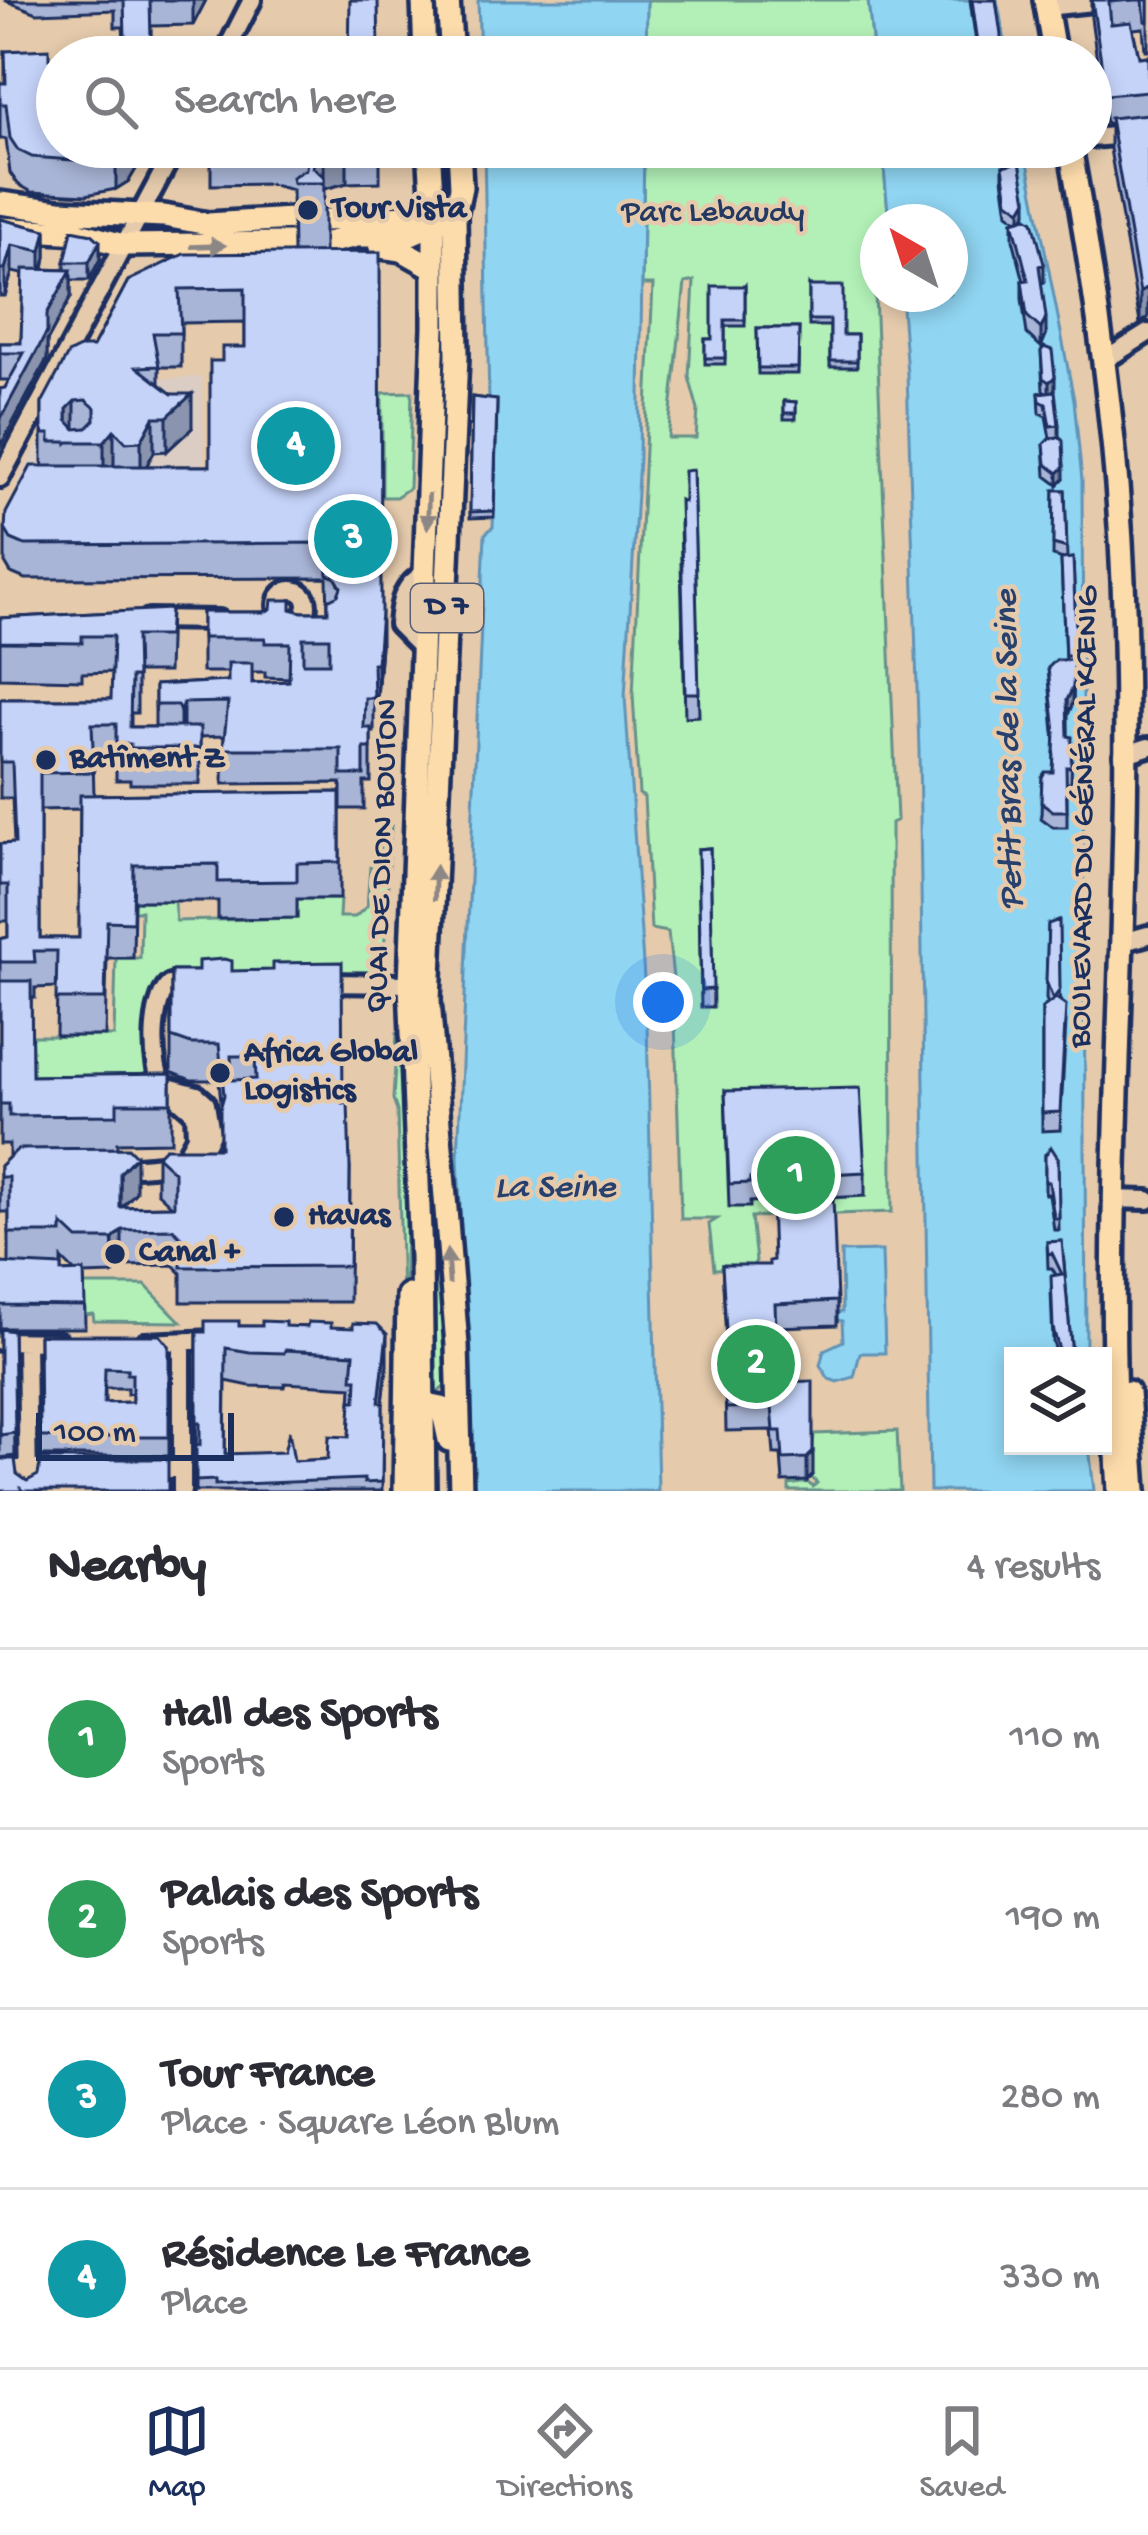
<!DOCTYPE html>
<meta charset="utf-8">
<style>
body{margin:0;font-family:"Gochi Hand",sans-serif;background:#f7f7f7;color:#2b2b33}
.controls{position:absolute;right:36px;bottom:36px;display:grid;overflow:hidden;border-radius:0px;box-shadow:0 6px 18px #0003}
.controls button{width:108px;height:108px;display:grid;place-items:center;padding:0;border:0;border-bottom:3px solid #e1e1e2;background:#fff;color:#2b2b33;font:60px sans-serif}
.compass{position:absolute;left:860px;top:204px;width:108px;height:108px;border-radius:50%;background:#fff;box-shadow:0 6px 18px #0003;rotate:321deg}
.scale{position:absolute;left:36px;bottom:30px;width:198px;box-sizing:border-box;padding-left:12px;border:6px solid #1b2f5e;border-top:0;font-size:33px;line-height:42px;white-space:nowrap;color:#1b2f5e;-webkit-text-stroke:9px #e5caac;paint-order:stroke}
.you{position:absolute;left:663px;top:1002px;width:42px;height:42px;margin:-30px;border:9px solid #fff;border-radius:50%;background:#1a73e8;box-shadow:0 0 0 18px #1a73e833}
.badge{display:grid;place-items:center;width:78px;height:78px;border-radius:50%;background:#1b2f5e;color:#fff;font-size:39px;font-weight:700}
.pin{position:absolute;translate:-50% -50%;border:6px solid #fff;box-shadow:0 3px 12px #0006}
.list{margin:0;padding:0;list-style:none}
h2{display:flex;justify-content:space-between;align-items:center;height:156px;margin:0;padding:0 48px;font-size:51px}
h2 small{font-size:39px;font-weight:400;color:#7c7c81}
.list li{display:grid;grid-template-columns:78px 1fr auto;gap:36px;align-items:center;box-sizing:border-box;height:180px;padding:0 48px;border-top:3px solid #e1e1e2}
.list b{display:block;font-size:45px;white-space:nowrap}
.list p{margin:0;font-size:39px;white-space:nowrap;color:#7c7c81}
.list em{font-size:39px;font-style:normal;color:#7c7c81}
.icon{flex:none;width:66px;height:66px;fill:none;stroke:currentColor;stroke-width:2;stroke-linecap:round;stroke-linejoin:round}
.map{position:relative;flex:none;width:1148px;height:1491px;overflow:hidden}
.search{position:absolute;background:#fff;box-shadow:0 6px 18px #0003;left:36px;right:36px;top:36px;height:132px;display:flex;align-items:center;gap:30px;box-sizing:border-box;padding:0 42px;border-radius:66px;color:#7c7c81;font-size:45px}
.sheet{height:876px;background:#fff}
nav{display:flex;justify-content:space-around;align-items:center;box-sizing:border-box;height:168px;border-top:3px solid #e1e1e2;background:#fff;font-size:33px;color:#7c7c81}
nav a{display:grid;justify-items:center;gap:6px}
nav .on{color:#1b2f5e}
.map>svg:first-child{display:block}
</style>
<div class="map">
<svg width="1148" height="1491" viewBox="0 0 1148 1491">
<rect width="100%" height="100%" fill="#e5caac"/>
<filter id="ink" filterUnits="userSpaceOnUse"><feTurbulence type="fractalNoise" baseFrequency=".00833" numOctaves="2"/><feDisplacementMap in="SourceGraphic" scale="24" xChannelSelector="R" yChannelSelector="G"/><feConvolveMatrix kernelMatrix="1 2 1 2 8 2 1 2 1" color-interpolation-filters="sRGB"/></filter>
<g filter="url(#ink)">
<path fill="#dbcdc3" d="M202,377L205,487H15L71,382Z"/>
<path fill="#b2f0b7" stroke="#66908a" stroke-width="3" fill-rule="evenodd" d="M647,0H868L874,57H646Z
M644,147H882L889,222H878V268L874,270L897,820L891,823L892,1212L751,1217L756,1261L751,1268L714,1269L709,1224L717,1219H681L674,987L668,932L651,929L644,797L639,794L633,695L653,285H642ZM694,281L689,377L698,410L696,438H668L685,283Z
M412,392L409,488L396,497H382V393Z
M391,825L383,974L167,979L150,997L149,1101L153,1114L32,1115L31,1036H114L116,958H140L141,911H133L134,901H174L176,921L297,918V899H340L339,917H355L367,906L370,867L379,865L381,826Z
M397,1033H403L408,1160L403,1336L397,1111L393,1099Z
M430,1186L435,1215L447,1385L435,1394L430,1389L425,1187Z
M84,1285H145L181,1322L94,1321L93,1314L85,1315Z
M897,1431L900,1491H789V1485L807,1482L813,1487L817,1483L811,1477L814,1434Z"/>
<path fill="#90d5f2" stroke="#6193b7" stroke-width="3" d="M478,0H647L646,57H480Z
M868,0H997L1008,57H874Z
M484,147H644L639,459L625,697L647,1023L658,1491H472L458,1157L485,534L493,527L497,407L489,404Z
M882,147H1025L1074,400L1082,480L1086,1356H1013V1446H1089L1094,1491H930L919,750L907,374L901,294H950V222H889Z
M882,1251L885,1353H860L854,1377L837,1382L829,1379L820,1365L824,1350L843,1341L842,1321L837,1320L836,1313L842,1312L841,1252Z"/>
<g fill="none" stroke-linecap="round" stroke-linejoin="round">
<defs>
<path id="minor" d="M1046,7L1112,0
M223,57L252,0
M1091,138L1148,133
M1105,360L1148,333
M0,478L176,147
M277 605a15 15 0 1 1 30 0a15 15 0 1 1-30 0Z
M149,619L219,620
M424,650L398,624C400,600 403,585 426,572
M1123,755L1148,747
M1120,943L1148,935
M322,983L410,984L419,991
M164,1086C150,1067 151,1001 169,985L192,984
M115,1168C146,1167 172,1166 201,1154L211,1133L206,1103L197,1095L164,1086L195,1113L196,1137L182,1162
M1112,1199L1148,1200
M0,1341L59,1342
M26,1342L28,1491
M145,1343L215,1340
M0,1469H61
M146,1469H182
M182,1491V1344"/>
<path id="major" d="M423,0L425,57
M448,0L452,57
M1045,0L1055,57
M459,147L461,187L455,215L457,356L429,1000L457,1345L461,1491
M1070,147C1096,291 1117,434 1123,581C1136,884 1100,1188 1119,1491
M0,203L59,211L164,216L208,224L292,219
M324,220L408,216L434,224
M0,228L79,233L123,245L292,243
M327,243L357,236L409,235L443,220
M380,247L402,250L434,268
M1128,1392L1135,1491
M423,1415L432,1406L442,1408L449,1440
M405,1491L408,1295
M424,1491L421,1257L410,984L434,327V224L429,147"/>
</defs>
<use href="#minor" stroke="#1b2f5e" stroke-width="26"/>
<use href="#major" stroke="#1b2f5e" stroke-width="30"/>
<use href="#minor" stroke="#e5caac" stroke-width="16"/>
<use href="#major" stroke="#fddcac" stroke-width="21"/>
</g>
<path fill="#a9b5d6" stroke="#1b2f5e" stroke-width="3" fill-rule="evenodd" d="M4,0H206L193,25L151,26V57H116L124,40L123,27H115V10L37,13Z
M970,0H996L1001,57H978Z
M1091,0H1148V50H1145L1143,28L1133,29L1139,57L1148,56V318L1140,323L1110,149V123L1106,124L1091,18Z
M5,51L49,59L149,147L129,181L116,189L86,195L32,192L18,184L10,173L6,139H0V83H5Z
M211,147H324V163V147H380V182L347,183L324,189V253L381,646L377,697H374V732H371V782H364V809H341V783L223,784L224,736L200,737V784H130V780H116V760H93L94,795L340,792V899H297V918L218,919V901H134L133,958H107L105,1036H56L57,987L35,988V998H31L32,1076L171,1074V1142L117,1143V1148L136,1192L122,1207L172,1206L157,1192V1156L220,1148L221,1103L219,1080H191L171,1072V971H232L343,1103L350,1168L349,1302H181V1273L173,1265L122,1266L113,1274L84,1275L85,1328H0V1263L9,1264V1212H0V1166L10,1156H9V1144H0V939L8,937V921H0V844L14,843L12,798H0V699H111L113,672L82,673V680L0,678V618L170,609L168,672H137V713H131V727H155V685L228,681V672H202V612H264L291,609L302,612H328L327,578L25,579L11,573L5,563V529L44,466L42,462V403L93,347L128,281L293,253L292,190L269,184L211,185ZM245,322V347L222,361L210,466H146L154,452L167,451L192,428L159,384V367H181V323ZM252,672H265V677L290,678L289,681L252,683ZM80,809L79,938H40V810ZM62,1259L74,1271L62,1272Z
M995,147H1015L1014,163L1027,212L1023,218L1044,282L1041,283L1046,335L1041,347L1027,334L1022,299V281H1024L1013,239V221L1018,220L1008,213L1003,178V166L1008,164L999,147Z
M0,219L46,230V257L44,269L65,270V262L100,259L89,280H71V297L47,341V359L0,447V389L5,388L9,380H0V343H21L23,274L12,272L5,296H0Z
M745,286V326H725V364H705V339H712Z
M809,286L843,335H857V367H830V326H809Z
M757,328H799L798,374H758Z
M1041,351L1055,389L1053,391L1059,425V437L1050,438L1046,416L1040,413L1039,393L1046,392L1043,390Z
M472,397L497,400L494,517L470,518Z
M784,401L796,402V419H784Z
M1044,444L1064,479L1058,485L1046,476Z
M693,470L699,716L685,717L680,524L684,502Z
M1054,490H1065L1067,559L1073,558L1077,672H1074L1073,703L1068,715V736L1072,753L1071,783H1067V827H1053L1041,818L1042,777L1053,772L1055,743L1048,668L1065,660L1061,559H1063L1053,556Z
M710,848L713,1007H701L698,849Z
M1048,924L1060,1001L1066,1022L1060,1130L1042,1131V1008L1048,1004L1046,999Z
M725,1091L865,1172V1196L750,1202V1207H729Z
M1045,1155L1058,1158L1059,1230H1054L1049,1194H1045Z
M1062,1241L1072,1356L1057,1355L1053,1342L1051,1290L1056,1275L1052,1268H1048L1047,1242Z
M722,1265L837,1301V1325L776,1327L778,1382L813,1475L807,1481L783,1482L781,1454H774L772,1430L726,1431L725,1379H728Z
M239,1326L331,1327L387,1368L383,1403L382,1491H196L197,1332ZM226,1381L250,1386L284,1387L285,1383L352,1387L349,1437L328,1459L294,1461L225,1454Z
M0,1329L13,1331L15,1456L0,1458Z
M39,1335L169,1346V1456H40ZM105,1388H127V1394L132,1393V1402L105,1403Z"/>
<path fill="#8a94ae" stroke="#1b2f5e" stroke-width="3" d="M193,0H206L193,25Z
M129,147H149L129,181L116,189V155Z
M309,147H324V183H309Z
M324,147H347V183L324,189Z
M1014,147H1015V160L1011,171V154Z
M1027,200V212L1021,222V210Z
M46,230V257L41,278V251Z
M100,241V259L89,280V262Z
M12,245V272L5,296V269Z
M1044,264V282L1039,284V266Z
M71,270V297L47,341V359L0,447V420L47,314Z
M1148,287V318L1140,323V293Z
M1046,317V335L1041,347V329Z
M1055,377V389L1049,394V382Z
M192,394V428L167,451V417Z
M75,401V435L67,443V409Z
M154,417V452L141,476V441Z
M114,430V464L104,476V442Z
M1064,467V479L1058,485V473Z
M381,612V646L377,697V663Z
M1073,687V703L1067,715V700Z
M183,703V737L180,746V712Z
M136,1156V1192L120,1209V1173Z
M122,1230V1266L113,1274V1239Z
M387,1334V1368L379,1436V1402Z
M813,1452V1475L807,1481V1458Z"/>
<path fill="#c5d3f9" stroke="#1b2f5e" stroke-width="3" fill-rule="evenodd" d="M124,0H150L151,40H143V57H117L116,40L125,39Z
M350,0H378L379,57H349Z
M972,0H996L1001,35V57H980Z
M1092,0H1133L1109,2L1111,24L1131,22L1139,57L1148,56V91L1106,95Z
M1143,0H1148V21H1145Z
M49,49V59H57V147H129L116,155L86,161L32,157L18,150L10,138L6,104H0V83H6L5,51Z
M1148,114V287L1140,293L1110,118Z
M302,147H313L316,152L313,167L324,177V183H293L292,177L306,169L307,161L301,150Z
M1020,162L1027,200L1021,210L1008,201L1003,166Z
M1027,217L1033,221L1044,264L1039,266L1046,317L1041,329L1027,316L1022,281L1028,280L1013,221Z
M0,219L46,230L41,251L12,245L5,269H0Z
M72,230L92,234L100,241L89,262H65Z
M380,252L381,612L377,663H373L374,698H365L364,728H371V748H364V775H341V749H223L228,702L183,703L180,712L177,705H155V685L228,681V663H252V683L289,681L290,643H265V638H202V612H264L271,609L272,600H291V609L302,612H328V600L338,595L341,587L335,577L328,575L327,543L25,545L11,539L5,529L6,513L31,466H210V361H222V347H245V288L179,289L181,333H153L159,366L137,367L172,394H192L167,417H154L141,441L126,442L114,430L104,442H50V434H44L42,428V403L68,354L82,347H93L128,281L184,254ZM86,400L95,408V420L87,428L75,429L67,420V409L75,401ZM303,638H329V663H303Z
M23,269L71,270L47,314V332L0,420V389L5,388L24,353H0V343H21Z
M712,286H745V320H725V358H705V339H712Z
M809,286H843V335H857V361H830V320H809Z
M757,328H799L798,368H758Z
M1044,347L1052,350L1055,377L1049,382L1043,378L1041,351Z
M1055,391L1059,425L1050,426L1046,404L1040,401L1039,393Z
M472,397L497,400L494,511L470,512Z
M784,401L796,402V413H784Z
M1060,437L1063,441L1064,467L1058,473L1046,464L1044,444L1050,438Z
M693,470L699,693H685L680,500L684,502V471Z
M1054,490H1065L1067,548L1053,544Z
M1073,558L1077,656H1065L1061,559Z
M170,609L168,636H136L137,677H131L130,727H200V748H130V744H116V724H92L94,772L40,773V938H79L80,795L340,792V862L297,863V881L218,882V864L134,865L133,922L107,921L105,999H56L57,951H34L35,962H1L0,959V939L8,937V885H0V844L15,843L12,762H0V699H111L113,636H82V643L0,642V618Z
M1056,660H1074L1073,687L1067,700L1068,736L1072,737L1071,767H1066L1067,811H1053L1041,802L1042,777L1045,772H1053L1055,732L1048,668Z
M710,848L713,989L701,990L698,849Z
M1059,920L1060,990L1053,999L1046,981L1048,924Z
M224,959L232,961V971L273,970V963L342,962L343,1103H348L350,1168L349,1266L181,1267V1237L173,1229L122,1230L113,1239H78L62,1224V1233H9V1177H0V1166L18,1149L128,1148L136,1156L120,1173V1207L174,1206V1172L157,1156L165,1148H220V1109L224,1095L219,1044H191L171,1037V971H198V961ZM231,1056H255L256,1079L232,1080Z
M0,981H31L32,1076L171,1074V1103H117V1115L9,1116V1104H0Z
M1056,998L1066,1005L1060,1112L1042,1113V1008Z
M860,1088L865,1172L750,1178V1183L729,1184L725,1091Z
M1051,1147L1058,1158L1059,1218H1054L1049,1182H1045V1155Z
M833,1198L837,1301L775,1304L778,1382L813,1381V1452L807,1458L783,1459L781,1431H774L772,1407L726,1408L725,1379H729L722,1265H769V1261L773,1260L771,1201Z
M1062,1241L1072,1356H1052L1060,1354L1053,1328L1051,1276L1062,1274L1052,1253L1048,1254L1047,1242Z
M0,1263L62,1266V1272L84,1271L85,1306L0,1305Z
M205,1321H239V1326H262V1321L285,1322V1326L307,1327L308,1322L331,1323V1327L353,1328V1323L377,1324L387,1334L379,1402L383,1403L382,1482L364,1483V1479L215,1485V1480L196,1481V1445H200V1423H197V1332H205ZM226,1348L250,1352L284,1353L285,1350L354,1354L352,1379H357L356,1401H351L349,1437L329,1436L328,1459L294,1461L289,1431L284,1452L225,1454Z
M0,1329L13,1331L15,1433L0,1435Z
M39,1335H160L169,1346V1437H40ZM105,1368L128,1369L127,1374H132V1402L104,1403Z
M0,1459H15L17,1474L27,1481L38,1475L41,1459H168V1491H23L21,1489V1491H0Z"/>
<defs><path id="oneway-solid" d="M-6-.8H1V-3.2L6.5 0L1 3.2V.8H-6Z" transform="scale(3)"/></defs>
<g fill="#8c8685">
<use href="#oneway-solid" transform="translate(208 246) rotate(-2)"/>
<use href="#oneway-solid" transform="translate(428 511) rotate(92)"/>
<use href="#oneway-solid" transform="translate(435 883) rotate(-88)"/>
<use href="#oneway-solid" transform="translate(448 1267) rotate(-94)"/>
</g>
</g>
<g fill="#1b2f5e" stroke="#e5caac" stroke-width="4.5">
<circle cx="308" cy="210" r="12"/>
<circle cx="46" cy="760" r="12"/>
<circle cx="220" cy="1073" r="12"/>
<circle cx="284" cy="1217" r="12"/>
<circle cx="115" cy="1254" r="12"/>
</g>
<g text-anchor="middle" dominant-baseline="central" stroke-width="9" stroke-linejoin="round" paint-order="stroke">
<rect fill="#e5caac" stroke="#585e75" stroke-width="3" x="411" y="584" width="72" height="48" rx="9"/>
<g font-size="30" font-weight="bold" fill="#1b2f5e">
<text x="447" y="608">D 7</text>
</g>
<g font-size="33" font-weight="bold" fill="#1b2f5e" stroke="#e5caac" text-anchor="start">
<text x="332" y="210">Tour Vista</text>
<text x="70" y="760">Batîment Z</text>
<text x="244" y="1054">Africa Global<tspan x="244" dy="38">Logistics</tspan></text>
<text x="308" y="1217">Havas</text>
<text x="139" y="1254">Canal +</text>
</g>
<g font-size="33" fill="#233962" stroke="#e5caac">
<text x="713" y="214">Parc Lebaudy</text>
</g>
<g font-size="33" fill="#1b2f5e" stroke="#e5caac">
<text transform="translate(1086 817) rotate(-89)">BOULEVARD DU GÉNÉRAL KŒNIG</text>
<text transform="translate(384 856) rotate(-88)">QUAI DE DION BOUTON</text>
</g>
<g font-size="36" font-style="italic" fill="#27406d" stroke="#e5caac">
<text transform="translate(1011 750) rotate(-91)">Petit Bras de la Seine</text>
<text x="555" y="1189">La Seine</text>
</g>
</g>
</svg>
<div class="controls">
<button><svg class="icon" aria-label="layers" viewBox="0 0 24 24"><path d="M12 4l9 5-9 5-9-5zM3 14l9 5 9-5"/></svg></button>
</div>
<svg class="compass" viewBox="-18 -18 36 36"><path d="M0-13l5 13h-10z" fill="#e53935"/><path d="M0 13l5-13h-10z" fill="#7c7c81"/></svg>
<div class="scale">100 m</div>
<div class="you"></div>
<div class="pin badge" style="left:796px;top:1175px;background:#2e9e5b">1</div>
<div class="pin badge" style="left:756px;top:1364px;background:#2e9e5b">2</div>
<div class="pin badge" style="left:353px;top:539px;background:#0f9aa8">3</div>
<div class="pin badge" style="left:296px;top:446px;background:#0f9aa8">4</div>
<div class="search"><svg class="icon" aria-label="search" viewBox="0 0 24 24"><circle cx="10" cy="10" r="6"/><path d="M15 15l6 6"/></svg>Search here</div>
</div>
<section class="sheet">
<h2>Nearby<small>4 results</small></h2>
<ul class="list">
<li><span class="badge" style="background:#2e9e5b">1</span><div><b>Hall des Sports</b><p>Sports</p></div><em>110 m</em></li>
<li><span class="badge" style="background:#2e9e5b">2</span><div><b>Palais des Sports</b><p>Sports</p></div><em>190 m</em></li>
<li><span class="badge" style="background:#0f9aa8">3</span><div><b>Tour France</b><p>Place · Square Léon Blum</p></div><em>280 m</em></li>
<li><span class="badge" style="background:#0f9aa8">4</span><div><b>Résidence Le France</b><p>Place</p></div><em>330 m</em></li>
</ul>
</section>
<nav>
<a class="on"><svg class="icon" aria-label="map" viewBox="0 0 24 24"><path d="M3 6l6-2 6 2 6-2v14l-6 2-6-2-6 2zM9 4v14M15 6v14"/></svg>Map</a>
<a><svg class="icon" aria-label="directions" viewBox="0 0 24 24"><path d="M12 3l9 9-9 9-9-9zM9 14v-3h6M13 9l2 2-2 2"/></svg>Directions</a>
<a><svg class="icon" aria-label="saved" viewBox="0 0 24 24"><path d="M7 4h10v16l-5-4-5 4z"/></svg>Saved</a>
</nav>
